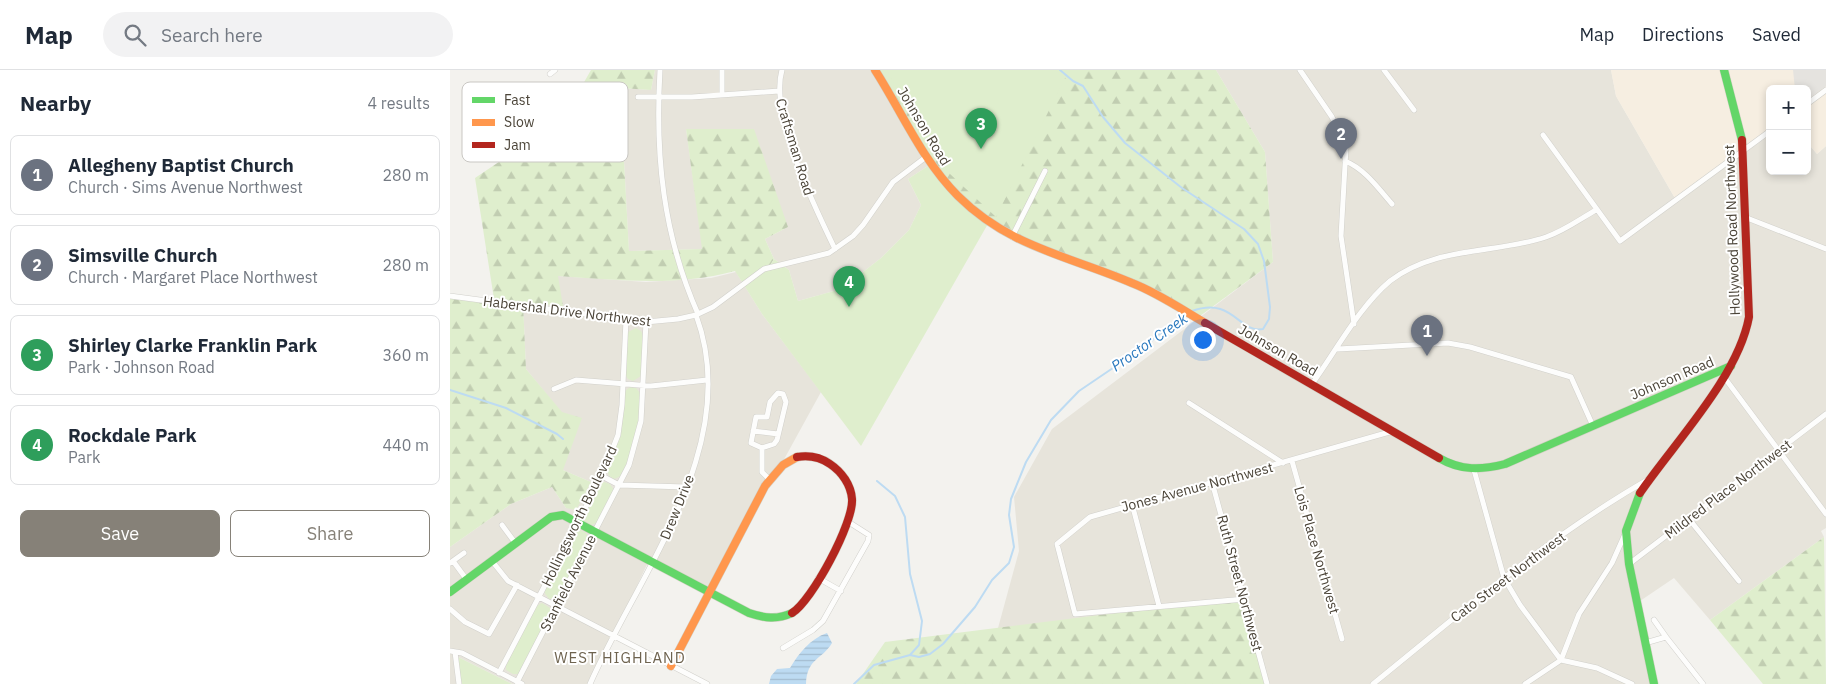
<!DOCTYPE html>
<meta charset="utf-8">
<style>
body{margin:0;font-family:"IBM Plex Sans",sans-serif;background:#f2f2f3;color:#1f2937}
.controls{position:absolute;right:15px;top:15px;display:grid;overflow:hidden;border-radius:8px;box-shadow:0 2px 8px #0003}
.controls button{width:45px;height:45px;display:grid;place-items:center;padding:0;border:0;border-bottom:1px solid #e0e1e3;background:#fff;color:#1f2937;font:25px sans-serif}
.you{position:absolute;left:752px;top:269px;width:18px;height:18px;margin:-12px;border:4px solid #fff;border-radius:50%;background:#1a73e8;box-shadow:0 0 0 8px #1a73e833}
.badge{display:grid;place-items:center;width:32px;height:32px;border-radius:50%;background:#868178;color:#fff;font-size:16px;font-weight:700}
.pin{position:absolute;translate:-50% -41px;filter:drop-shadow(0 1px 2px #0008)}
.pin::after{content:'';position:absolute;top:26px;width:18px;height:15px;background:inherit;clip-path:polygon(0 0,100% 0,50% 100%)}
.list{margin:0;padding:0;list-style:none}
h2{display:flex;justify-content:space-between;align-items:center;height:65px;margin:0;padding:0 20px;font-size:21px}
h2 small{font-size:16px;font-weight:400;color:#747a83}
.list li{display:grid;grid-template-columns:32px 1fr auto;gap:15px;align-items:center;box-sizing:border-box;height:80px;margin:0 10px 10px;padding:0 10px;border:1px solid #e0e1e3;border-radius:8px}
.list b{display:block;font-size:19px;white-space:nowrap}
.list p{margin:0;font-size:16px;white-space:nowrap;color:#747a83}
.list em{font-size:16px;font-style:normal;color:#747a83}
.actions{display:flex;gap:10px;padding:15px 20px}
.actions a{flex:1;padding:11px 0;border:1px solid #868178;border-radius:8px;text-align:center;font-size:18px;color:#868178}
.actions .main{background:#868178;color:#fff}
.icon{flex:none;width:28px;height:28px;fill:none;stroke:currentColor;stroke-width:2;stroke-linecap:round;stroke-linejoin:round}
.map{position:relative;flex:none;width:1376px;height:614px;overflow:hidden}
header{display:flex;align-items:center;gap:30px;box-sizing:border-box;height:70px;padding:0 25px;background:#fff;border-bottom:1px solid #e0e1e3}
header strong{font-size:24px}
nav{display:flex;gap:28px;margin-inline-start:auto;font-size:18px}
.search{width:350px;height:45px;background:#f2f2f3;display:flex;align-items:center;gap:12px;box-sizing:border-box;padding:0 18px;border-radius:28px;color:#747a83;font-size:19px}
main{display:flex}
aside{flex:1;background:#fff}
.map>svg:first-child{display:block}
</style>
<header>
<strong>Map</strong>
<div class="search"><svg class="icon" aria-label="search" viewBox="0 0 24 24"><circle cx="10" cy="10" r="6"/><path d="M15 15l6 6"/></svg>Search here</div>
<nav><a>Map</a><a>Directions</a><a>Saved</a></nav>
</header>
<main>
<aside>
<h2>Nearby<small>4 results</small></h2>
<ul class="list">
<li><span class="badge" style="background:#6b7280">1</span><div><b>Allegheny Baptist Church</b><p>Church · Sims Avenue Northwest</p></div><em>280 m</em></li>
<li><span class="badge" style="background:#6b7280">2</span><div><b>Simsville Church</b><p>Church · Margaret Place Northwest</p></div><em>280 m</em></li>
<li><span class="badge" style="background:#2e9e5b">3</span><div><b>Shirley Clarke Franklin Park</b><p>Park · Johnson Road</p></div><em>360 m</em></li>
<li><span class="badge" style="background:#2e9e5b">4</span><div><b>Rockdale Park</b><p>Park</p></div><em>440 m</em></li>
</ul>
<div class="actions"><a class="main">Save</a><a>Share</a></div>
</aside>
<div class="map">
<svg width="1376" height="614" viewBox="0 0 1376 614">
<defs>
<pattern id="forest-firs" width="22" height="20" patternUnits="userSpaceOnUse" patternTransform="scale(1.25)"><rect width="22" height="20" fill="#dfeecd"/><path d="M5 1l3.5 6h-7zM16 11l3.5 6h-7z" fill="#c1cdb1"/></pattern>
<pattern id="water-rules" width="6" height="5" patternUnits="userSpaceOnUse" patternTransform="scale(1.25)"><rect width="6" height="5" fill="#bddbf2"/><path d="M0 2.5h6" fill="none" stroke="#a4bdd0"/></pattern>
</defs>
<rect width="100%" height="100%" fill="#f3f2ee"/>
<path fill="#e7e4db" d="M205,0H426L481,94L458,109L471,135L459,160L431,188L391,219L348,231L339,200L324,189L315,169L338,157L236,59L253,179L179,181L170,18L201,20Z
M766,0H1161L1166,26L1226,130L1320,65V101H1357V72L1367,84L1376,76V458L1371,461L1374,467L1260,550L1224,508L1190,531L1203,614H819L548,558L569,481L564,427L602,359L823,192L815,82Z
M286,202L312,244L371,322L259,526L199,490L141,614H62L8,587L11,614H0V477L61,434L102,417L116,438L141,412L113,400L112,343L76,299L73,232L108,206L196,212L261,208Z"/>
<path fill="#f6eee1" d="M1161,0H1376V76L1367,84L1357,72V19H1320V65L1226,130L1166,26Z"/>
<path fill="url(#forest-firs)" d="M141,0H205L201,20L170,18L179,181L252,179L236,59H304L338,157L315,169L324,189L319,197L292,212L285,201C228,217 167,210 108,206L113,236L73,232L76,299L112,342L132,348L113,400L141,412L126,440L116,438L102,417L61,434L0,477V227L44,229L25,108L113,49Z
M426,0H766L815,82L823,192L750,246L727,234L558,165L495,114Z
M1374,467L1376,614H1313L1260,550Z
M794,527L819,614H406L435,572Z"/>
<path fill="#dfeecd" d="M437,0H619L546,147L500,104L465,55Z
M481,94L495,114L539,152L411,376L312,244L292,212L319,197L324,189L339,200L348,231L391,219L431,188L459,160L471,135L458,109Z
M186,258L191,261L193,266L191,306L183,311L178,309L175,304L178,262Z
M180,317L186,318L190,323C191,351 183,381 171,406L164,409L159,406L157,399L169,368L175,321Z
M154,412L160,414L164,420L146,453L139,456L134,452L133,447L149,414Z
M129,459L136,463L138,470L108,528L99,529L94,522L125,461Z
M92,533L100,538V542L71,600L68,604H63L56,600V594L86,536Z
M8,587L62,614H11Z"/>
<path fill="#e5e3df" d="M1343,0H1376V16L1357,30V19H1345Z"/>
<path fill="url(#water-rules)" d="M377,563L382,573C372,590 357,588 356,614H319L321,606L327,599L340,598C349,583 360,569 377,563Z"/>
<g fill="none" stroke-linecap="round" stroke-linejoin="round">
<path stroke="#bddbf2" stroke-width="2" d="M610,0L623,11L633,16L653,47L675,73L732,118L794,159L808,174L814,191L820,237L819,249L813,259C789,264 783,226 742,241
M0,320L56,338L107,364L113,369
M427,411L445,426L455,447L460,504L472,551L469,575L460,585
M404,614L424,595L460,585L469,587L480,584L493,574L525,537L542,510L559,493L564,477L559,445L561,429L576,392L601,350L629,321L691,279L735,244"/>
<defs>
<path id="street" d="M210,0C205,85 213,165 248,244
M272,0V24
M332,0C319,44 365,138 385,179
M850,0L882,47L896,78L891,166L904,254
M934,0L964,40
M100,4L105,0
M188,27H242L329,21
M1357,34L1376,20
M1093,65L1170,171L1320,61
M895,91C915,99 928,118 942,134
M1297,148L1376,179
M562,167L595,101
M0,226L196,252L228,249L246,245L263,237L314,199L379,183L403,166L413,155L443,112L476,87
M888,279L998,273L1020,277L1121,307L1143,356
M1274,307L1376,444
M862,314C886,281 909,237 940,211C985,176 1045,184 1096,167C1114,161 1130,149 1146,140
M104,319L126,310L201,316L257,310
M739,333L833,393
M303,361L328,364
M312,378L301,373L306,347H317L320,332L328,323L333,324L336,332L327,370L324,374L312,378V402L320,410
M842,391L892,569
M1024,400L1054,508L1070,535L1111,590L1147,598L1182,614
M152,406L169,415L236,417
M762,412L817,614
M682,434L709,536
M1239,449L1289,511
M52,455L66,474
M3,491L17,510
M42,491L58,511L257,614
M0,493L14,483
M1179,494L1376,344
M368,508L391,521
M795,529L625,544L607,474L640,447L943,361
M0,539L15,552L39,564L67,515
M1204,550L1216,567
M1195,573L1216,567L1253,614
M333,578L363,560L373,551L418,471L419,465L397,451
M0,581L12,583L72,614
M5,582L9,614
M49,603L152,406L168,365L172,335L176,250
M67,612L179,395L191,351L196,252
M140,614C189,503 294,374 246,245
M923,614C1012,542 1099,466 1199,409
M1075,614L1111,590L1129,544L1162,493L1175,464"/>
<path id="fast" d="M1274,0L1292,70
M989,388C1011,401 1032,400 1055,394L1281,296
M1190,423L1176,461L1179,494L1204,614
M0,522L101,447L113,445L299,543C314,548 327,550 342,543"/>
<path id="slow" d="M425,0C452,42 472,90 508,126C559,177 619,186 682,213C708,223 731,239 755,253
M221,596L315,416L333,395L347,387"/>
<path id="jam" d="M755,253L989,388
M1190,423C1225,372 1288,307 1299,247L1292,70
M342,543C362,531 404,452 402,429C401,415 392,402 380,394C370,387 359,385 347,387"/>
</defs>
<use href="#street" stroke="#d1d0cb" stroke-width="6"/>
<use href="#fast" stroke="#d3cfc4" stroke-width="9"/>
<use href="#slow" stroke="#d3cfc4" stroke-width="9"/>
<use href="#jam" stroke="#d3cfc4" stroke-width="9"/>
<use href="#street" stroke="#fdfdfc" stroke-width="5"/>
<use href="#fast" stroke="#63d668" stroke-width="8"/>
<use href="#slow" stroke="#ff974d" stroke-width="8"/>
<use href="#jam" stroke="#b3261e" stroke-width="8"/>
</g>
<g text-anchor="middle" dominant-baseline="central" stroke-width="4" stroke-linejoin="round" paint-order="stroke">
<g font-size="14" fill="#4b4438" stroke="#fff">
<text transform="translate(474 56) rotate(59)">Johnson Road</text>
<text transform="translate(345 77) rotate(73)">Craftsman Road</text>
<text transform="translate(1282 160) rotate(-92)">Hollywood Road Northwest</text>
<text transform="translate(117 241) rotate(7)">Habershal Drive Northwest</text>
<text transform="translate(828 280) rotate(30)">Johnson Road</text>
<text transform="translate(1222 308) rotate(-23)">Johnson Road</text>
<text transform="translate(747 417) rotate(-15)">Jones Avenue Northwest</text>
<text transform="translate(1278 419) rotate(-37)">Mildred Place Northwest</text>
<text transform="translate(227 437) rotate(-68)">Drew Drive</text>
<text transform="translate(129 446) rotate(-64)">Hollingsworth Boulevard</text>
<text transform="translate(867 480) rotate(74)">Lois Place Northwest</text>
<text transform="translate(1058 507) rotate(-37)">Cato Street Northwest</text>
<text transform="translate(118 513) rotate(-63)">Stanfield Avenue</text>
<text transform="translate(790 513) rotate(75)">Ruth Street Northwest</text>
</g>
<g font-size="15" font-style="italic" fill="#2a79be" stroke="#fff">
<text transform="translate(699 272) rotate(-35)">Proctor Creek</text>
</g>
<g font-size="15" letter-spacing="1" fill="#6e634f" stroke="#fff">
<text x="170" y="587">WEST HIGHLAND</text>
</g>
</g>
<rect x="12" y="12" width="166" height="80" rx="8" fill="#fff" stroke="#c9c7c3" stroke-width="1"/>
<rect x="22" y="27" width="23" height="6" fill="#63d668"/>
<rect x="22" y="49" width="23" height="7" fill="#ff974d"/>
<rect x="22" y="72" width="23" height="6" fill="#b3261e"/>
<g font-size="14" fill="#4b4438">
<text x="54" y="35">Fast</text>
<text x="54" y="57">Slow</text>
<text x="54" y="80">Jam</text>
</g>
</svg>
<div class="controls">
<button>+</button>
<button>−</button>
</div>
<div class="you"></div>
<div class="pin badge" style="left:977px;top:286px;background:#6b7280">1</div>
<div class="pin badge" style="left:891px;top:89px;background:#6b7280">2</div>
<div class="pin badge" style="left:531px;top:79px;background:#2e9e5b">3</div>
<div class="pin badge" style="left:399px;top:237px;background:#2e9e5b">4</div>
</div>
</main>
